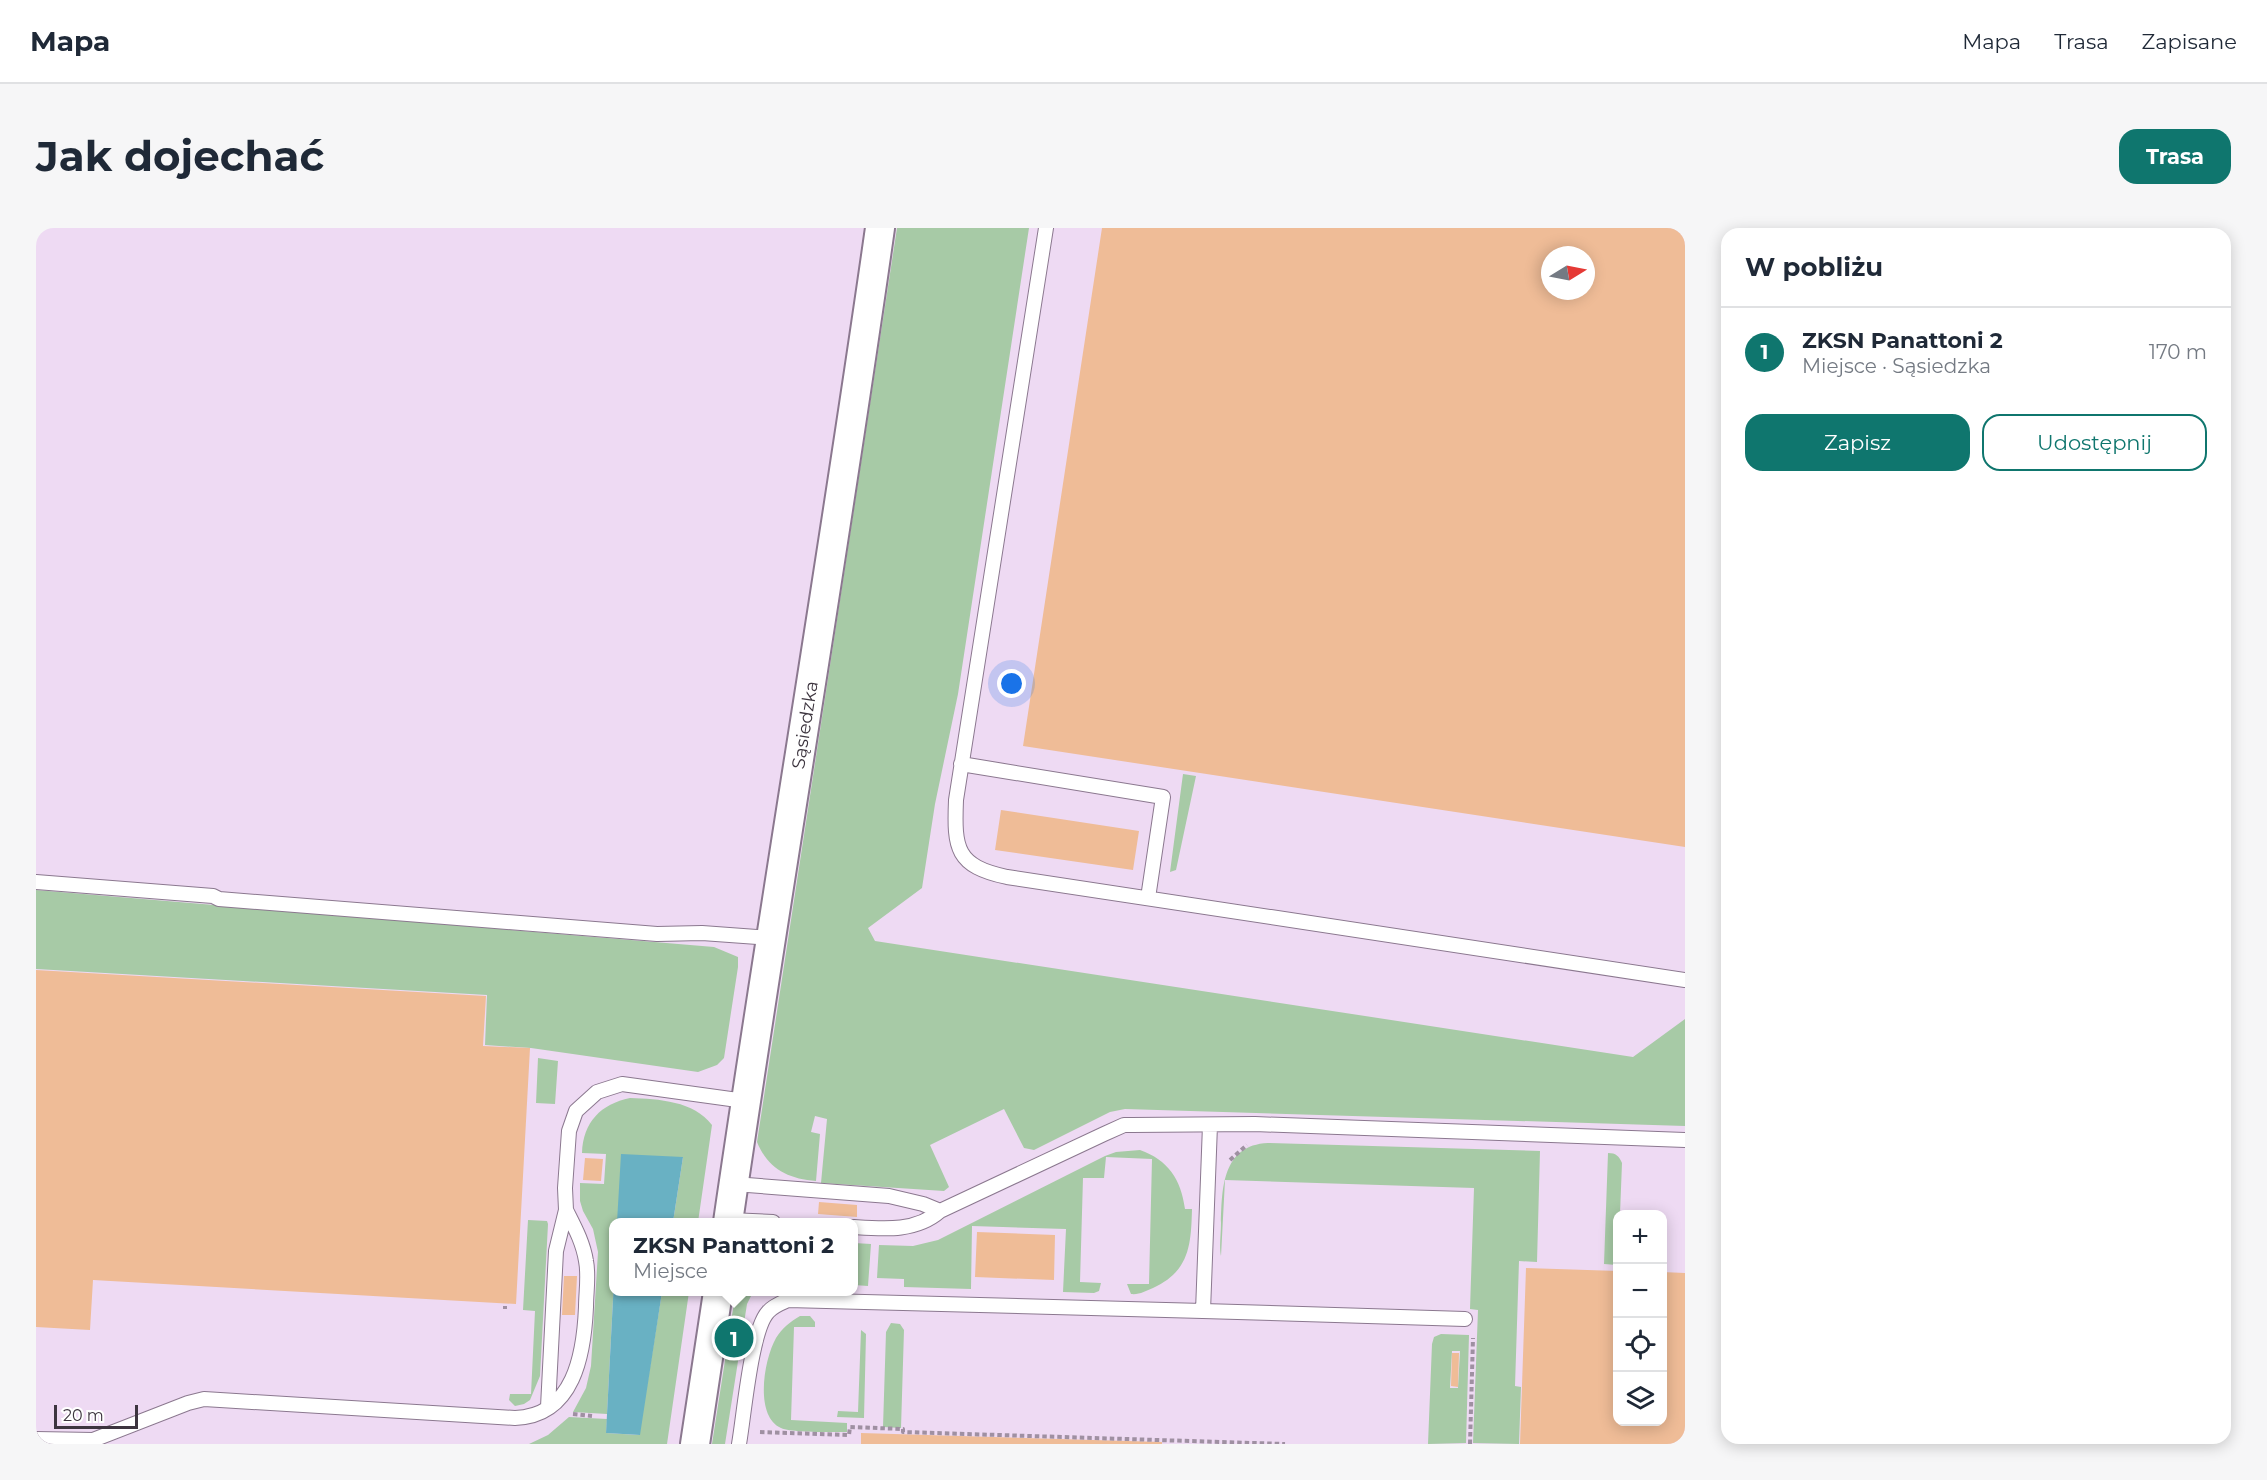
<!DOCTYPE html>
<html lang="pl">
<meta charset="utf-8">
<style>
body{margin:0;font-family:Montserrat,sans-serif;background:#f6f6f7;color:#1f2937}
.controls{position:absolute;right:18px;bottom:18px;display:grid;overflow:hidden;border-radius:12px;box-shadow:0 3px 15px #0003}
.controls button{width:54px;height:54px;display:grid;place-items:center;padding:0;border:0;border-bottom:2px solid #e0e1e3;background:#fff;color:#1f2937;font:30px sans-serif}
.compass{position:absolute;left:1505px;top:18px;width:54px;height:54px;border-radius:50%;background:#fff;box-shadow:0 3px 15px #0003;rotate:80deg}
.scale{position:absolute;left:18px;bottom:15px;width:84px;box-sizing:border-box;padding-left:6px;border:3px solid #3d353f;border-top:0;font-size:16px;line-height:21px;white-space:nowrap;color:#3d353f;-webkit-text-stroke:4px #fff;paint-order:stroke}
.you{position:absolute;left:976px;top:456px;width:21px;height:21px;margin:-15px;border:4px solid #fff;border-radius:50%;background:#1a73e8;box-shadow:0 0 0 9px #1a73e833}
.badge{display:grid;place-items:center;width:39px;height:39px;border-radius:50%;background:#0f766e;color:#fff;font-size:20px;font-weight:700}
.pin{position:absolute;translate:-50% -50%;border:3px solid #fff;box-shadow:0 2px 6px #0006}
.popup{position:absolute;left:573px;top:990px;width:249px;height:78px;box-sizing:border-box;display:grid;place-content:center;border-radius:12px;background:#fff;filter:drop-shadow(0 2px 4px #0005);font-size:20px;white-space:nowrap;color:#747a83}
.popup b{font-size:22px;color:#1f2937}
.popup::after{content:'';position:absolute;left:50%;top:100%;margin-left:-12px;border:12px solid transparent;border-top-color:#fff}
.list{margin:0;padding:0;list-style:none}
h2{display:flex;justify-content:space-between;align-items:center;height:78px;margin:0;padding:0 24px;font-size:26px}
h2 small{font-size:20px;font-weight:400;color:#747a83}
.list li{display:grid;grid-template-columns:39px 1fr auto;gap:18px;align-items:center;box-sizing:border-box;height:90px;padding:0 24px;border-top:2px solid #e0e1e3}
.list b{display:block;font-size:22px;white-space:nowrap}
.list p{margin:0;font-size:20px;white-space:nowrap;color:#747a83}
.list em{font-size:20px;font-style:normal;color:#747a83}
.actions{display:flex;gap:12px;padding:18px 24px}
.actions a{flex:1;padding:14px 0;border:2px solid #0f766e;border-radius:18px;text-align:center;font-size:21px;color:#0f766e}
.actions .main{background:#0f766e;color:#fff}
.icon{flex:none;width:33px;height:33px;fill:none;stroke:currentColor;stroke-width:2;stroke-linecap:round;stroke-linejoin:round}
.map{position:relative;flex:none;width:1649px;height:1216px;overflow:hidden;border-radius:18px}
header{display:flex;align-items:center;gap:36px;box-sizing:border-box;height:84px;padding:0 30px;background:#fff;border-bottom:2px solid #e0e1e3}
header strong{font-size:28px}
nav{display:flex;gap:33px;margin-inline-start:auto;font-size:21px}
.intro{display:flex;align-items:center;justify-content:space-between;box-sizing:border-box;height:144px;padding:0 36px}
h1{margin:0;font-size:42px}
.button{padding:15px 27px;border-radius:18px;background:#0f766e;color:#fff;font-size:21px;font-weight:700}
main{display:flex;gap:36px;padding:0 36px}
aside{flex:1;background:#fff;border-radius:18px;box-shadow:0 3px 15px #0003}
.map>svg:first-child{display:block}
</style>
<header>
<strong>Mapa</strong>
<nav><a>Mapa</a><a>Trasa</a><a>Zapisane</a></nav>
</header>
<div class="intro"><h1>Jak dojechać</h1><a class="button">Trasa</a></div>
<main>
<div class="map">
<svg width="1649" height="1216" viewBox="0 0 1649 1216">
<rect width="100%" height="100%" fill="#eedaf3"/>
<path fill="#a7caa6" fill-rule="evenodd" d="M861,0H993L922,466L899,576L886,660L832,700L839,713L1597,829L1649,791V898L1089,881L1074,884L998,922L988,920L968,881L894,917L913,959L908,963L785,955L791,891L779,888L775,904L784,906L780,953C752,951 732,941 721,914Z
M1147,546L1160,548L1140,642L1134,644Z
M0,662L678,719L702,729V739L688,830L681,837L662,844L495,820L449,817L451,767L0,741Z
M502,830L522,833L519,876L500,875Z
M594,870C623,871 658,873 676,897L662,994H637L647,929L581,994H578V1052L571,1186L537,1184L550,1160L555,1138L562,1024L557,1001L547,983L544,973V955L568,956L570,926L546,925C547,894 565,876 594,870Z
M1232,915L1504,923L1501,1034L1483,1033L1479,1158L1485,1159L1483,1216L1437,1215L1442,1082L1434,1081L1438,960L1189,952L1185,1028C1183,1019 1185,1006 1185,995C1186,961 1186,917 1232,915Z
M1104,922C1132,932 1145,951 1149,981H1156C1155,1016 1154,1043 1117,1060C1110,1063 1103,1067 1095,1066L1091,1056H1113L1116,931L1070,929L1068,950H1047L1044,1054L1065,1055L1063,1063L1058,1065L1027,1064L1030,1001L936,998L935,1061L868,1059V1051L841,1050L843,1017L877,1018L902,1012L1069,928L1080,924Z
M1572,925C1580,925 1583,928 1586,935L1584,986H1582L1581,1037L1568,1036Z
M492,992L511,993L512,996L504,1148L494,1172L488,1176L479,1178L473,1172L474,1166H495L499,1083L487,1082Z
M818,1015L835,1016L832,1058L818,1057Z
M626,1064H653L631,1216H493L512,1207L533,1189L571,1191L570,1205L603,1207Z
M700,1064H717L711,1076L689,1216H676L692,1113L700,1114L702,1097L695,1093Z
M764,1088H774L779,1094V1099H758L755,1192L811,1195V1204C796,1204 757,1205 745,1200C718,1188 728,1131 740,1110C746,1100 754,1094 764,1088Z
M855,1095L864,1096L868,1102L865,1200L847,1199L850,1104Z
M825,1102L830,1106L828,1190L801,1189L802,1183L822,1184Z
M1405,1106L1433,1107L1430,1215L1392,1216L1396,1116L1398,1109ZM1416,1123H1424L1422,1160H1414Z"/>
<path fill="#69b1c3" d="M585,926L647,929L637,994H581Z
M578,1052V1064H626L604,1207L570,1205Z"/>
<path fill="#efbc97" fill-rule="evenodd" d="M1066,0H1649V619L987,518ZM1514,27H1550V63H1514Z
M965,582L1103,603L1097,642L959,622Z
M0,742L450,768L447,818L494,820L480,1076L57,1052L54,1102L0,1099Z
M549,930L567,931L565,953L547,952Z
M783,974L821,977V989L782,986Z
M941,1004L1019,1007L1018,1052L939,1049Z
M1490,1040L1582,1043V1194H1626V1044L1649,1045V1216H1484Z
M528,1048H541L539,1087H526Z
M697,1096L702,1097L701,1105L696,1104Z
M696,1106H701L700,1114L695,1113Z
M1416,1125H1423L1422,1159L1415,1158Z
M825,1205L1126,1214V1216H825Z"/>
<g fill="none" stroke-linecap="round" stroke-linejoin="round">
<defs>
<path id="service" d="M1010,0L920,572C918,621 920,638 971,649L1649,752
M925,536L1127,569L1112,670
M0,654L177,668L183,671L621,706L666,705L735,710
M698,956L853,968L887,976L904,983
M693,992L737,994
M818,999C848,1001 880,1004 904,983L1068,906L1088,897H1096L1219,896L1649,912
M1167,1083L1429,1091
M512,1179L520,1023L530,982L529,960L533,903L540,883L561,864L586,856L709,873
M0,1211L57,1212L152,1175L168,1171L479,1190C538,1188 548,1126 550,1079C550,1064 553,1048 550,1033C547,1014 538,998 530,982
M703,1216C708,1188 715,1102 732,1084C737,1078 745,1075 752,1072L1167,1083L1174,897"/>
<path id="minor" d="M692,994C740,663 797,332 844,0
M659,1216L682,1064"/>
</defs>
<use href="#service" stroke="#8b788f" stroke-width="16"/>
<use href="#minor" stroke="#8b788f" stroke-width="32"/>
<path stroke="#9f90a2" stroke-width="4" stroke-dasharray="4.5 3" stroke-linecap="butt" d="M1194,932L1211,917
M469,1081V1078
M537,1186L556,1188
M724,1204L813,1207L814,1199L867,1201V1204L1249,1216
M1434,1216L1437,1110"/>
<use href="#service" stroke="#fff" stroke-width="14"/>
<use href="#minor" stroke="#fff" stroke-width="28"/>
</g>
<g text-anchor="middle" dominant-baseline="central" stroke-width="5" stroke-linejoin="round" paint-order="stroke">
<g font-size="18" fill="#3d353f" stroke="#fff">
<text transform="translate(769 497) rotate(-81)">Sąsiedzka</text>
</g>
</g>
</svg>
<div class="controls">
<button>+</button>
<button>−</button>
<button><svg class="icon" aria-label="locate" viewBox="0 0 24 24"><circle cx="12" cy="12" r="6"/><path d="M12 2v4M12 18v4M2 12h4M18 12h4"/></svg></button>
<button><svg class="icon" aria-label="layers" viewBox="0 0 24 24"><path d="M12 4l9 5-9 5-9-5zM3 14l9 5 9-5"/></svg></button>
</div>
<svg class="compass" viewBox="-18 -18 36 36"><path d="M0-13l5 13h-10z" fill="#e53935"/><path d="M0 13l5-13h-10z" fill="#747a83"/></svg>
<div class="scale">20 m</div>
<div class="you"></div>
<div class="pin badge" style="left:698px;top:1110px">1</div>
<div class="popup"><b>ZKSN Panattoni 2</b>Miejsce</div>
</div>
<aside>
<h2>W pobliżu<small></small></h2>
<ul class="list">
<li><span class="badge">1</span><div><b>ZKSN Panattoni 2</b><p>Miejsce · Sąsiedzka</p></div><em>170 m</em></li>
</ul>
<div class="actions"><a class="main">Zapisz</a><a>Udostępnij</a></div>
</aside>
</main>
